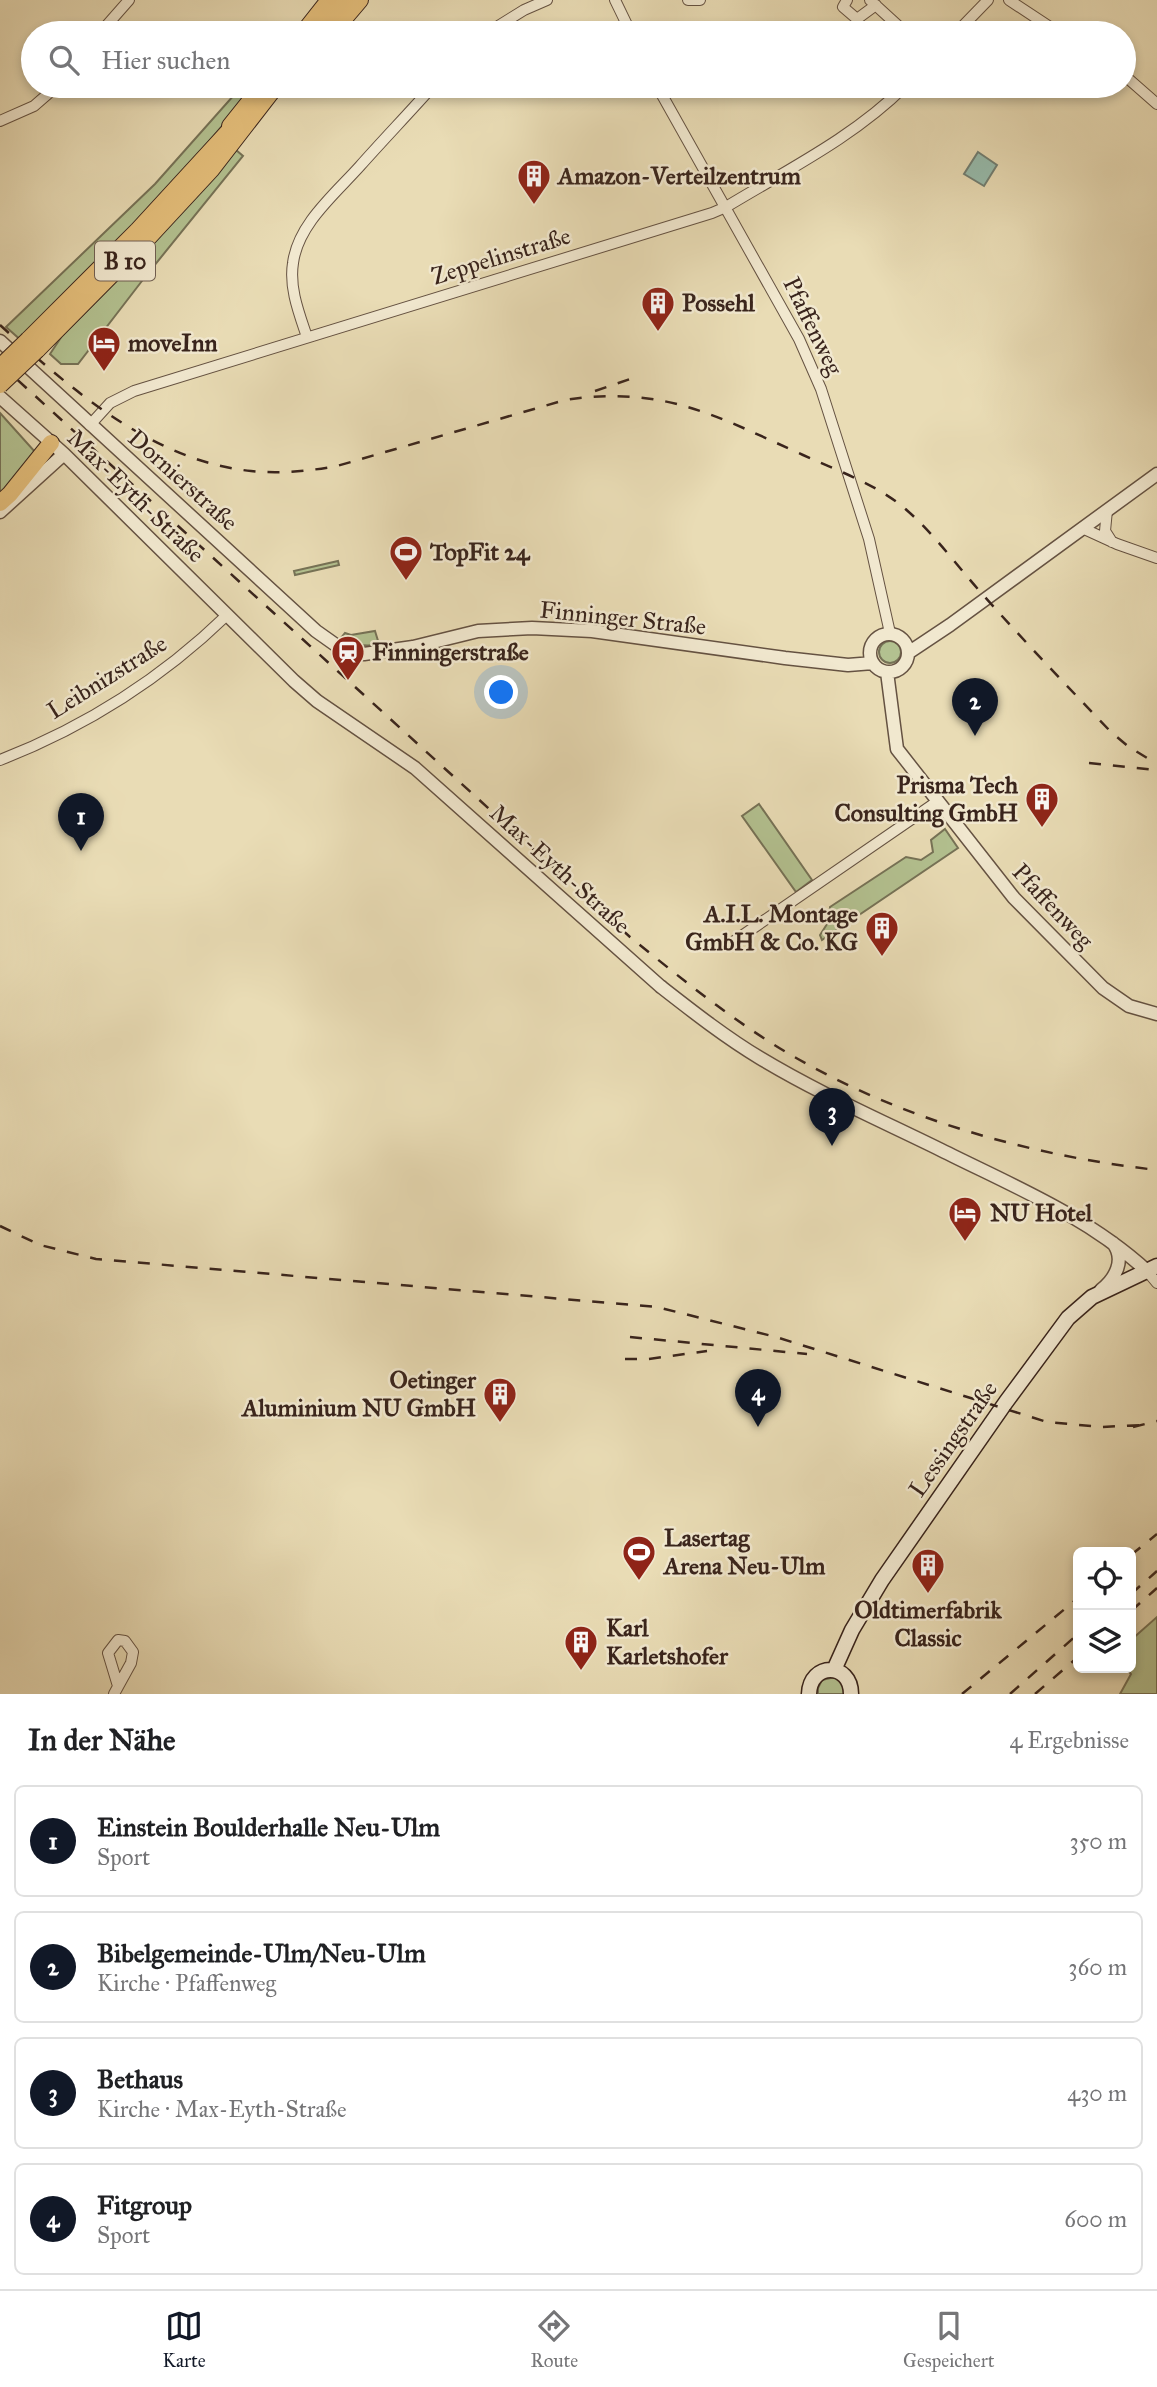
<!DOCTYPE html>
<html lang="de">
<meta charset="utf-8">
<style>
body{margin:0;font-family:"IM FELL Great Primer",serif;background:#f2f2f2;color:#202124}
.controls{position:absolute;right:21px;bottom:21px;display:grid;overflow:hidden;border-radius:10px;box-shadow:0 4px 10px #0003}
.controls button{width:63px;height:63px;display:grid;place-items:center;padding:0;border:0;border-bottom:2px solid #e0e0e0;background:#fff;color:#202124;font:35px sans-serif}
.you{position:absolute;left:502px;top:693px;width:24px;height:24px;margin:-18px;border:5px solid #fff;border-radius:50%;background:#1a73e8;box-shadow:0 0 0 10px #1a73e833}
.badge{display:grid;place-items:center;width:46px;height:46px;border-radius:50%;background:#111827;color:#fff;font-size:23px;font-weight:700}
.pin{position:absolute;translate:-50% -58px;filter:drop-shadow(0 2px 4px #0008)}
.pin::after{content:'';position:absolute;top:37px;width:24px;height:21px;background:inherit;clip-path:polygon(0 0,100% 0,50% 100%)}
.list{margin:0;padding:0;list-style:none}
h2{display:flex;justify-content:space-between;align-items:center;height:91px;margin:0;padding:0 28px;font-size:30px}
h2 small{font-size:23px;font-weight:400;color:#757577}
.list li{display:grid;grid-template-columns:46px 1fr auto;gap:21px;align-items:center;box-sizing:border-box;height:112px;margin:0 14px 14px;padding:0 14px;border:2px solid #e0e0e0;border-radius:10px}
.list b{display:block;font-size:26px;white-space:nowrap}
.list p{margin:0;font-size:23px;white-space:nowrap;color:#757577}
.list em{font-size:23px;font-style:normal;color:#757577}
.icon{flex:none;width:38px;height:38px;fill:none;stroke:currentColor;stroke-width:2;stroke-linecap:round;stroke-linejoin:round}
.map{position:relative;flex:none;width:1157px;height:1694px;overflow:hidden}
.search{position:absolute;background:#fff;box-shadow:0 4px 10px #0003;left:21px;right:21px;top:21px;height:77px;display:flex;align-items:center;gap:18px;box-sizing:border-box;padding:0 24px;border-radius:38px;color:#757577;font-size:26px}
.sheet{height:595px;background:#fff}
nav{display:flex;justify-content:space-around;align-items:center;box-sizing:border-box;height:98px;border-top:2px solid #e0e0e0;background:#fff;font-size:19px;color:#757577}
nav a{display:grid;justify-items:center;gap:4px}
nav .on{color:#111827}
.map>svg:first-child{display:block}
</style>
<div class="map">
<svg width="1157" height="1694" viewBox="0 0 1157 1694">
<rect width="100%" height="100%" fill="#e9dcb5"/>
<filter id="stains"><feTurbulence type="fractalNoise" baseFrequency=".00286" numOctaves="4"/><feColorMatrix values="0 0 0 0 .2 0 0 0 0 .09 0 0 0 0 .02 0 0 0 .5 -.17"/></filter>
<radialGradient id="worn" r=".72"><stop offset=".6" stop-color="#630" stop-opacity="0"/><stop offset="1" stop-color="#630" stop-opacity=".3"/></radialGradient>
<path fill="#b3c190" stroke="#767256" stroke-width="2" d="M242,86H256L155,205L23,342L6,327L155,184Z
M236,150L243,156L145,277L78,364H61L50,354L62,336L132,265Z
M0,413L36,453L0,495Z
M338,561L339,565L295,575L294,571Z
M375,631L379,644C364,648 354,644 341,638L345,633L351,635Z
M879 652a11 11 0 1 1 22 0a11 11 0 1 1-22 0Z
M759,804L812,880L796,892L742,816Z
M945,829L958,848L822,940L820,935L829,921L830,907L906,857L921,860L933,852L931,840Z
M1157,1617V1694H1120L1131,1674L1126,1668H1131V1640Z
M835,1677L843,1682L845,1694H818V1688L822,1680Z"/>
<path fill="#97bcad" stroke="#717f73" stroke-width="2" d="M978,152L997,165L984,186L964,174Z"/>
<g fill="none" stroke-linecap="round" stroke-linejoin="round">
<defs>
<path id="minor" d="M615,0L631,33
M688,0H700
M847,0L843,7L857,19L876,5
M870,0L906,33
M1009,0L1059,33
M100,33L129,0
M487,33L524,10L547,0
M956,33L988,0
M1124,75L1157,104
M657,86L799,339L821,389L869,539L890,633
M0,121L34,106L57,86
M307,337C299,313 289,288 293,263C298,224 335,194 360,166C384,139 409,113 433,86
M90,425L110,403L134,391L712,213L726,207C787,170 854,137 905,86
M1107,510L1105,531L1112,542
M1082,528L1117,544L1157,558
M0,760C85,727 162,678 227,615
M730,944L938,801
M1147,1271L1157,1283
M114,1694L131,1663L133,1652L125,1641L118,1640L108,1653L118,1686"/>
<path id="tertiary" d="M0,341L316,631L340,648L364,654L413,647L478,631L532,628L592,631L785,658L848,665L873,663
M0,397L64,454L294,681L317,701L415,768L660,986C692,1011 725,1037 760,1058C818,1093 880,1120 941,1150C1013,1186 1087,1216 1147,1271
M0,512L64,454
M870 653a19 19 0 1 1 38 0a19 19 0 1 1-38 0Z
M908,653L950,625L1157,474
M887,672L897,749L1014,898L1103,988L1129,1006L1157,1014
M1101,1290C1115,1279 1126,1260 1113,1243"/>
<path id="secondary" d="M834,1670L852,1630L882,1580L1006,1402L1068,1318L1092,1297L1157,1266
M809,1694C810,1662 851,1662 851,1694"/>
<path id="trunk" d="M303,33L329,0
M317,33L344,0
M332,33L360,0
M230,126L262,86
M28,340L138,230L239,120
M37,350L148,238L211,170L276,86
M0,503L10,494L51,443"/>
</defs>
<use href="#minor" stroke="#655242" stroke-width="12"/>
<use href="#tertiary" stroke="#655242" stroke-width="15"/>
<use href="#secondary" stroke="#39241c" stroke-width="17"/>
<use href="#trunk" stroke="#39241c" stroke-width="18"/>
<use href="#minor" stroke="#f1e8cf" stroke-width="10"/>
<use href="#tertiary" stroke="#f1e8cf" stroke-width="12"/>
<use href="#secondary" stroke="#f1e8cf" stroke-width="14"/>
<use href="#trunk" stroke="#e4be7a" stroke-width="16"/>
<path stroke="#39241c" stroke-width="2.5" stroke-dasharray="12 12" stroke-linecap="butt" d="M0,325C71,389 152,461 251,471C280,474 309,471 337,466L565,400C664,385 716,416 803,455C836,470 873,483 902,506C933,532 957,566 984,596C1025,642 1068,687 1111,732L1129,747L1157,764
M0,364L630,937C683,980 738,1025 798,1059C907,1121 1033,1156 1157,1170
M595,391L633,378
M1089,763L1157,770
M0,1226L40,1245L96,1259L657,1307L776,1337L1047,1422L1102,1427L1142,1425
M630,1337L807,1354
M625,1359H649L707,1351
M1133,1427L1157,1421
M1131,1555L1157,1534
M1131,1594L1157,1571
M1131,1611L1157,1588
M962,1694L1078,1598
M1010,1694L1078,1634
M1035,1694L1078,1657"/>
<defs>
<path id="trunk-bridge" d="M0,367L28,340
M0,385L37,350"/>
</defs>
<use href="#trunk-bridge" stroke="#39241c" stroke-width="18" stroke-linecap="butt"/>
<use href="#trunk-bridge" stroke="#e4be7a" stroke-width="16"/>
</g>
<defs>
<symbol id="building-pin" viewBox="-11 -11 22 30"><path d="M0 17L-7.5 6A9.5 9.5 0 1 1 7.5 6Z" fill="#8f2418" stroke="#f1e8cf"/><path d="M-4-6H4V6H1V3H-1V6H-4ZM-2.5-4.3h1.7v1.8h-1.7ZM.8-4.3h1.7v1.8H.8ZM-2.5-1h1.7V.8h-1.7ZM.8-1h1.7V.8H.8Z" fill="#fff"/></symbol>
<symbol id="hotel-pin" viewBox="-11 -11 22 30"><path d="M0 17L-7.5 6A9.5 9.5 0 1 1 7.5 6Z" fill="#8f2418" stroke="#f1e8cf"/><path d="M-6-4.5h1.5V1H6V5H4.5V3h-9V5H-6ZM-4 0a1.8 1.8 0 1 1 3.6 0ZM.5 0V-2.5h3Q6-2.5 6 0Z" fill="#fff"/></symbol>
<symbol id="stadium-pin" viewBox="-11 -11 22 30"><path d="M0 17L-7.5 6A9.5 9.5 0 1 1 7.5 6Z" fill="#8f2418" stroke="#f1e8cf"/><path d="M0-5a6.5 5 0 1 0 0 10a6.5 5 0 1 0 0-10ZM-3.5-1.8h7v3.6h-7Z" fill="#fff"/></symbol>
<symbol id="station-pin" viewBox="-11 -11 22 30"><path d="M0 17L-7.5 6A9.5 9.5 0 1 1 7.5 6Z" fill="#8f2418" stroke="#f1e8cf"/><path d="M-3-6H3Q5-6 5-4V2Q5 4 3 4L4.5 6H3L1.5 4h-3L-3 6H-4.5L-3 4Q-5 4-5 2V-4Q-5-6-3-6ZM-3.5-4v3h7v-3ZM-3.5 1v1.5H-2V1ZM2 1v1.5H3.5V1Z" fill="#fff"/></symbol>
</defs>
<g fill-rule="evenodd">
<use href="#building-pin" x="515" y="157" width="38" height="52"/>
<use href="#building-pin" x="639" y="284" width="38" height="52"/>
<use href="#hotel-pin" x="85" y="324" width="38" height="52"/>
<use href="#stadium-pin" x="387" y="533" width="38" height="52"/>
<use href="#station-pin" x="329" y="633" width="38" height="52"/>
<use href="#building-pin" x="1023" y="780" width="38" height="52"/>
<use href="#building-pin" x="863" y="909" width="38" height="52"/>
<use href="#hotel-pin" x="946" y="1194" width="38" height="52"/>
<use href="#building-pin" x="481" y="1375" width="38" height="52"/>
<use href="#stadium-pin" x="620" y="1533" width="38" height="52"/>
<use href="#building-pin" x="909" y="1546" width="38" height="52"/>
<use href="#building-pin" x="562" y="1623" width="38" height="52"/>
</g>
<g text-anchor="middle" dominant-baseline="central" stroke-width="5" stroke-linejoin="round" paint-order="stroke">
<rect fill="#f1e8cf" stroke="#705f52" stroke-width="2" x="95" y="241.5" width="60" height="39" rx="5"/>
<g font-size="23" font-weight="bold" fill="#39241c">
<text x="125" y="261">B 10</text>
</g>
<g font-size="24" font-weight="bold" fill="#39241c" stroke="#f1e8cf" text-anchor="start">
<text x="558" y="176">Amazon-Verteilzentrum</text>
<text x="682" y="303">Possehl</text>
<text x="128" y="343">moveInn</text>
<text x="430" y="552">TopFit 24</text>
<text x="372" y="652">Finningerstraße</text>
<text x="1018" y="785" text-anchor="end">Prisma Tech<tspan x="1018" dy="28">Consulting GmbH</tspan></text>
<text x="858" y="914" text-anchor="end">A.I.L. Montage<tspan x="858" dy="28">GmbH &amp; Co. KG</tspan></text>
<text x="990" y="1213">NU Hotel</text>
<text x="476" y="1380" text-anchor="end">Oetinger<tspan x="476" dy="28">Aluminium NU GmbH</tspan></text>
<text x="664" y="1538">Lasertag<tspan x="664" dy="28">Arena Neu-Ulm</tspan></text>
<text x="928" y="1610" text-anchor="middle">Oldtimerfabrik<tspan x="928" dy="28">Classic</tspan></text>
<text x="606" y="1628">Karl<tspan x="606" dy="28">Karletshofer</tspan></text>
</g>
<g font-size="24" fill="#39241c" stroke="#f1e8cf">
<text transform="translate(501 256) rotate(-17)">Zeppelinstraße</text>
<text transform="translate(813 326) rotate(64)">Pfaffenweg</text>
<text transform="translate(183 480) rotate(42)">Dornierstraße</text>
<text transform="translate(136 496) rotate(44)">Max-Eyth-Straße</text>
<text transform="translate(623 618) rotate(6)">Finninger Straße</text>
<text transform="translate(107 677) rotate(-32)">Leibnizstraße</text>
<text transform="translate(560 869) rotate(42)">Max-Eyth-Straße</text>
<text transform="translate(1053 906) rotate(47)">Pfaffenweg</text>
<text transform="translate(953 1439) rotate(-55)">Lessingstraße</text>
</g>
</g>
<rect width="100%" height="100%" filter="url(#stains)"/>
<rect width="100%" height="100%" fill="url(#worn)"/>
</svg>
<div class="controls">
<button><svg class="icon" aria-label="locate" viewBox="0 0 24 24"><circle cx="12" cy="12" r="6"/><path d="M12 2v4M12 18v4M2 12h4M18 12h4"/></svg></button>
<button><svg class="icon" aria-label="layers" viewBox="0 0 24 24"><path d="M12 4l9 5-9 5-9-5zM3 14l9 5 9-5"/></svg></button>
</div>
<div class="you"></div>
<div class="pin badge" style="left:81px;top:851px">1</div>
<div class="pin badge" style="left:975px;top:736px">2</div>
<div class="pin badge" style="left:832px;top:1146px">3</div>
<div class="pin badge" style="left:758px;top:1427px">4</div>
<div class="search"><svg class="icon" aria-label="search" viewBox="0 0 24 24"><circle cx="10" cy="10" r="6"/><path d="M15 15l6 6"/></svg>Hier suchen</div>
</div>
<section class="sheet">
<h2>In der Nähe<small>4 Ergebnisse</small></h2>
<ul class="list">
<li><span class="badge">1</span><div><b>Einstein Boulderhalle Neu-Ulm</b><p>Sport</p></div><em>350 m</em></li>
<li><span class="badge">2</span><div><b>Bibelgemeinde-Ulm/Neu-Ulm</b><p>Kirche · Pfaffenweg</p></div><em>360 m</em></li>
<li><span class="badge">3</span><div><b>Bethaus</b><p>Kirche · Max-Eyth-Straße</p></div><em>430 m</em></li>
<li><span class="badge">4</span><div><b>Fitgroup</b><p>Sport</p></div><em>600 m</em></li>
</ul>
</section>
<nav>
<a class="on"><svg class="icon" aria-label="map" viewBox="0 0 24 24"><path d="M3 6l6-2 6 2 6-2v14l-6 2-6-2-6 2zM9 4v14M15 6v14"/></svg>Karte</a>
<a><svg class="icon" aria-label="directions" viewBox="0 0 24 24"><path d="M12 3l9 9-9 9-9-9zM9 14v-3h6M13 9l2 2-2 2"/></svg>Route</a>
<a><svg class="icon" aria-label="saved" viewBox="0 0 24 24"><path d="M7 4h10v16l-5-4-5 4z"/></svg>Gespeichert</a>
</nav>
